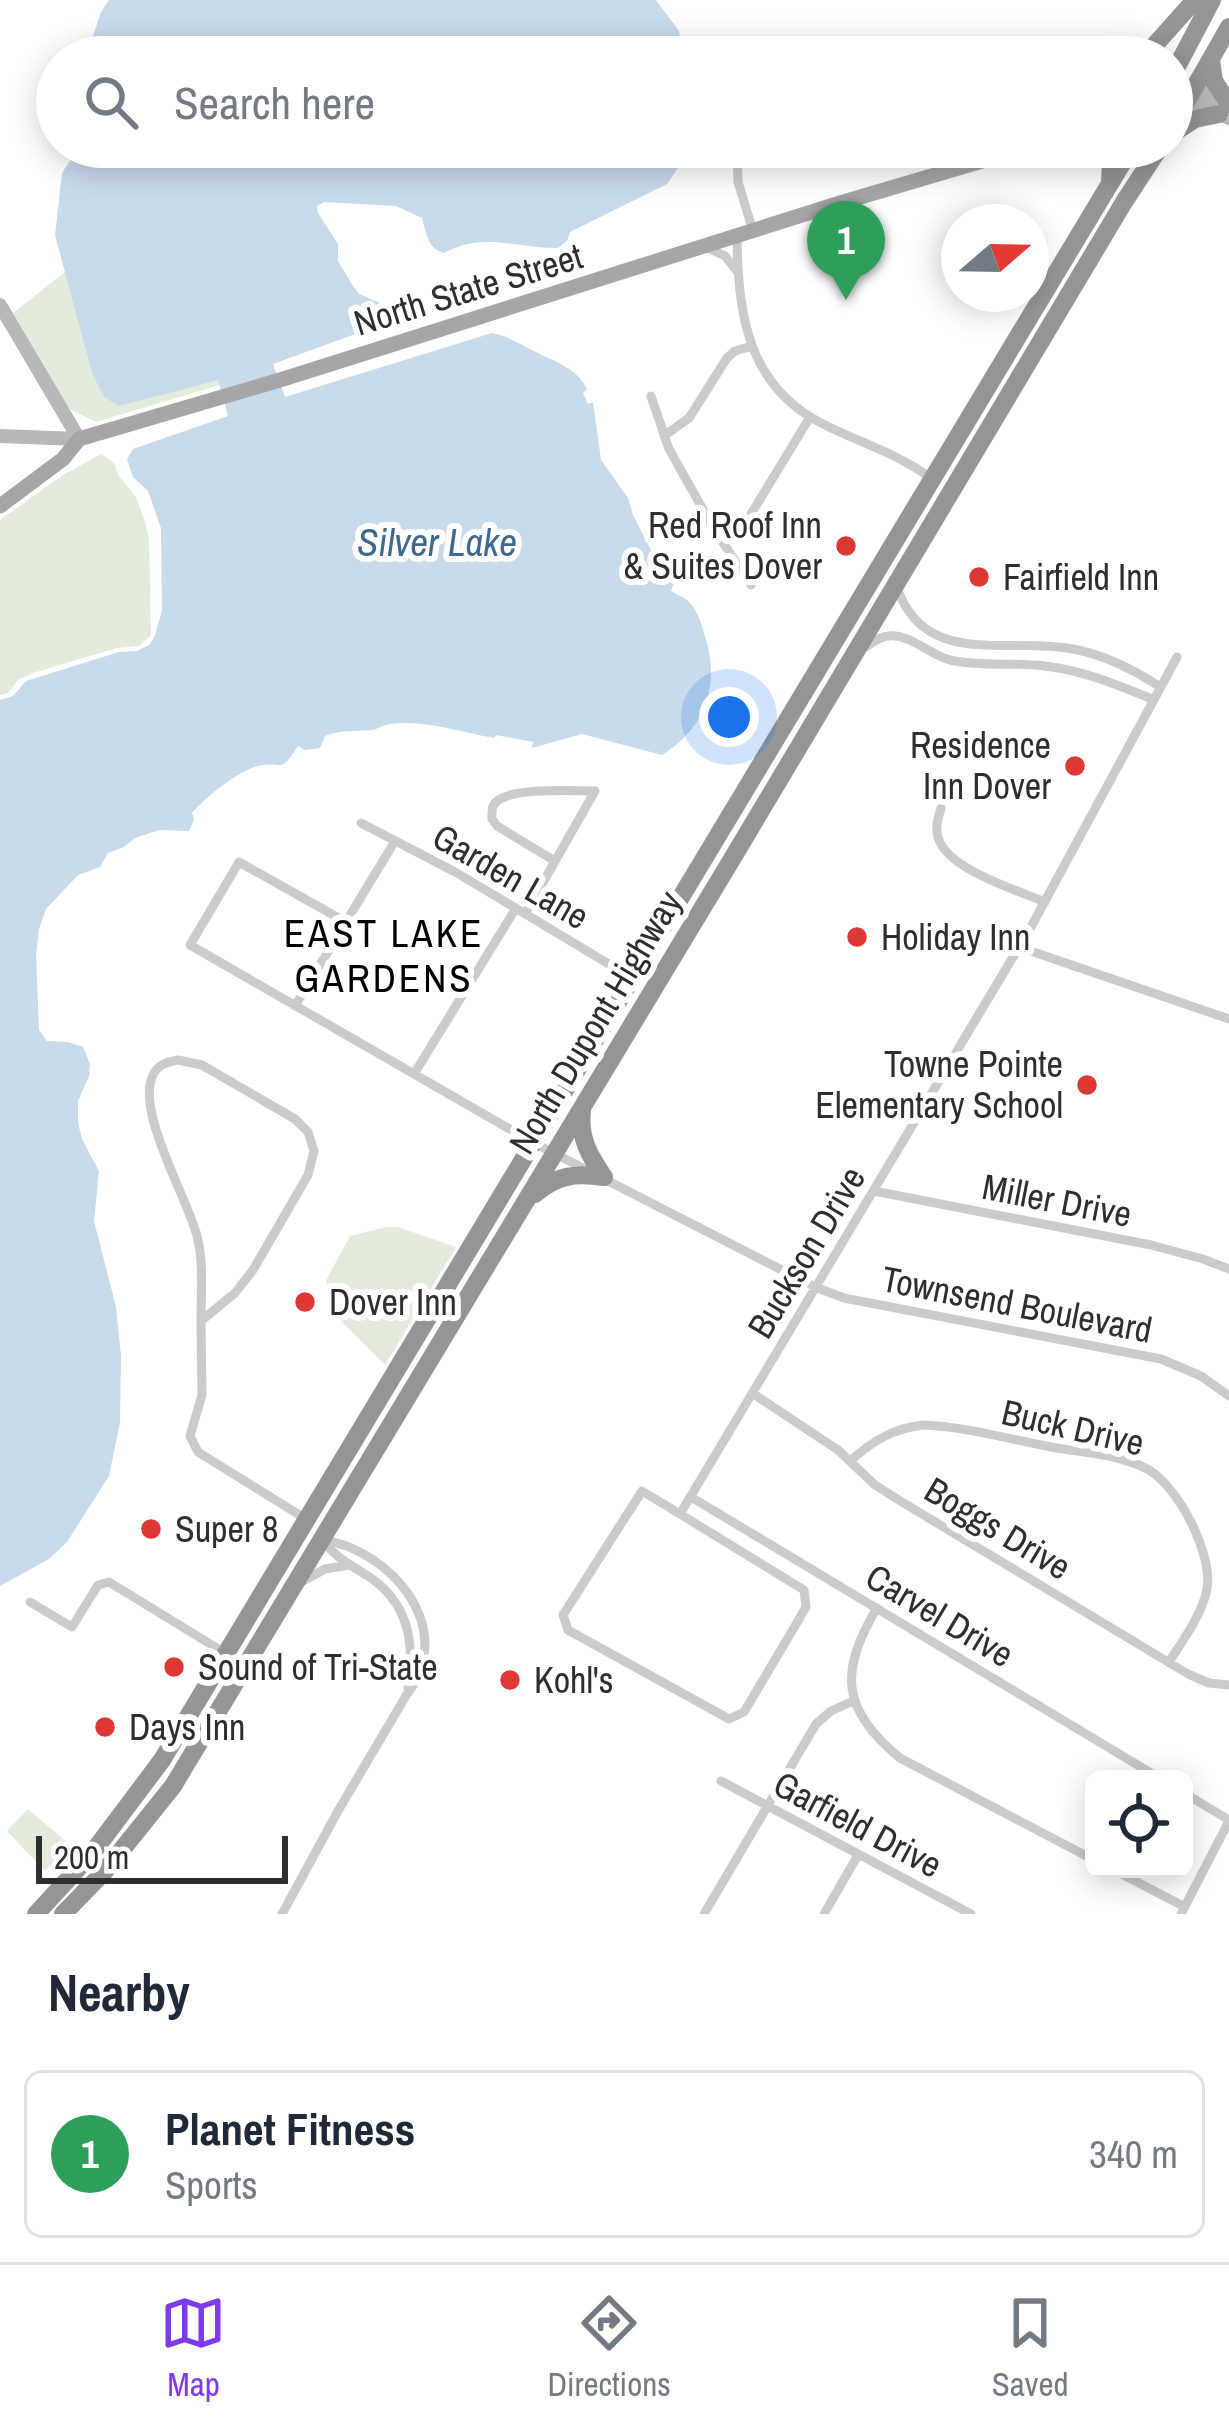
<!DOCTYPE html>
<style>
body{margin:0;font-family:"Archivo Narrow",sans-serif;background:#f2f2f3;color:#1f2937}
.controls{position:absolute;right:36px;bottom:36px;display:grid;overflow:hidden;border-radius:18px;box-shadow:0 6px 30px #0003}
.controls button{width:108px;height:108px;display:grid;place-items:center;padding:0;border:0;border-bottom:3px solid #e0e1e3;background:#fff;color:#1f2937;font:60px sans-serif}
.compass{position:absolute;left:941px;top:204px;width:108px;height:108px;border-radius:50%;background:#fff;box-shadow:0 6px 30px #0003;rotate:70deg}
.scale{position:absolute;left:36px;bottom:30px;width:252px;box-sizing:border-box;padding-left:12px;border:6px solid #2e2e2e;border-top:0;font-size:33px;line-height:42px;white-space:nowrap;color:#2e2e2e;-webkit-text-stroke:9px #fff;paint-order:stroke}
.you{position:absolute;left:729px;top:717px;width:42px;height:42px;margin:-30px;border:9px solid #fff;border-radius:50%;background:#1a73e8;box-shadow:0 0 0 18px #1a73e833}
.badge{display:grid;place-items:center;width:78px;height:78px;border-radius:50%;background:#7c3aed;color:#fff;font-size:39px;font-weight:700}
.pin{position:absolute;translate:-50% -99px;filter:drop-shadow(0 3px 6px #0008)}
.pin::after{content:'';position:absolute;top:63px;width:42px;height:36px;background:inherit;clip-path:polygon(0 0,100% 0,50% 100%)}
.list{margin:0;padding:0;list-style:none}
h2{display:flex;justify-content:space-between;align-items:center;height:156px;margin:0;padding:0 48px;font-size:51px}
h2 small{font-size:39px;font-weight:400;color:#747a83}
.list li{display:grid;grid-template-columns:78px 1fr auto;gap:36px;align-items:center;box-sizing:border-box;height:168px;margin:0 24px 24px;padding:0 24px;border:3px solid #e0e1e3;border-radius:18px}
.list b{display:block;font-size:45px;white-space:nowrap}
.list p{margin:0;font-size:39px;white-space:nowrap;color:#747a83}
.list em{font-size:39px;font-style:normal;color:#747a83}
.icon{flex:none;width:66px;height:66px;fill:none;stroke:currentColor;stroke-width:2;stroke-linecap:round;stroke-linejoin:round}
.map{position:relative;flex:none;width:1229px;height:1914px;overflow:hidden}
.search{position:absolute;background:#fff;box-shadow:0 6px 30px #0003;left:36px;right:36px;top:36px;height:132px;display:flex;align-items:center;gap:30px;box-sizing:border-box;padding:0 42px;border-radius:66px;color:#747a83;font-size:45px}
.sheet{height:348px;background:#fff}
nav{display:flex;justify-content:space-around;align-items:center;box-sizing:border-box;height:168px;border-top:3px solid #e0e1e3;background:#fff;font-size:33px;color:#747a83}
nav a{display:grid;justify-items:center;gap:6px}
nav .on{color:#7c3aed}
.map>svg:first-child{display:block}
</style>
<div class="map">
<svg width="1229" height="1914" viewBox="0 0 1229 1914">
<rect width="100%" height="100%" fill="#fff"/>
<path fill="#e3ebdc" d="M66,271L92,373L219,380L220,385L96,422L69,409L13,313Z
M101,454L113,462L119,476L136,497L145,522L149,539L151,635L139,646L117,648L33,673L18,680L8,693L0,695V520L63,475Z
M386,1227H398L456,1247L385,1365L338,1318L326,1280L350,1236Z
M28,1809L70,1845L45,1871L7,1831Z"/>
<path fill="#c9daea" d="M109,0H656L679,31L683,55L86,57L101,12Z
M79,147H679L678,168L667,184L570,232L567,241L558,248C518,249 484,231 444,253C428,249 426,233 422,218L396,206L324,202L317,206L318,213L338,244V261L353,286L359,294L392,308L399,315L397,321L369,329L273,364L285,397L492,333C507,336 516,342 530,349C551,361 575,365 587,389L583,393L588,404L593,402L601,460L628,498L633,515L651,550L667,569L674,582L671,591C676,595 683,596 687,600C696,607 701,622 704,633C721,682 707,727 662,755L582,734L532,748L533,742L496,735L494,738C460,732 425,719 390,724C383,725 378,729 372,730C355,732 341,729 325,736L320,748L305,750L298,746C279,776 283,760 258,766C238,771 206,797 192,813L194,820L189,831L159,830L135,838L124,847L108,853L100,867L78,875L46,909L39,929L36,955L39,1030L47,1041L68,1042L83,1047L90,1064L89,1076L78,1101V1123L82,1139L99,1171L94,1221L116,1307L121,1356L120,1422L109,1476L67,1542L49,1559L0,1586V700L13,696L26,681L119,652L137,651L149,645L154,638L162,611L161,528L148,491L133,477L127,459L133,449L228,416L218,380L119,406L104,397L92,373L55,235L62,173Z"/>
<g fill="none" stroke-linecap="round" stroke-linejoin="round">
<path stroke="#cbcbcb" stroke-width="9" d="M737,147L738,182L753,231
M737,236C738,314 747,387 825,425C861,443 899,454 932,479
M708,248L725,256L736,270
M651,396L669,449L714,529L751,585
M664,436L689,418L727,358L735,351L752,346
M724,543L748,519L810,417
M896,584C922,670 1008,636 1073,649C1105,655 1132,669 1159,686
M864,648C872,643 880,636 889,636C911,634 930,655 950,660C981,667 1013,662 1044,666C1082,670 1118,685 1152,699
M941,808C938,818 935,827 938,837C946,869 1017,890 1045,902
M361,823L457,873L632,978
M555,861L497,826L492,819C492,812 491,806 497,801C515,787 572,791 595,791
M525,914L595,791
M344,921L239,862L190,945L534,1143L815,1287L844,1298L1161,1359L1201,1376L1229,1396
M1019,947L1229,1019
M295,1006L395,841
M178,1060L202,1065L295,1119L308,1132L314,1151L308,1175L253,1270L235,1293L201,1321C201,1293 204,1263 197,1236C188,1199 133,1107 154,1073C159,1064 168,1062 178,1060Z
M414,1074L516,908
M874,1191L1151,1245L1203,1259L1229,1269
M201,1321L202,1395L190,1436L198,1452L306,1519
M752,1393L838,1450L875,1485L902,1502L1188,1674L1209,1683L1229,1685
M850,1461C873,1441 893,1428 924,1425C966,1427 1009,1439 1051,1447C1082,1453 1121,1454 1149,1470C1179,1488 1213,1554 1207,1589C1202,1615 1183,1640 1169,1662
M691,1497L1161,1779
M680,1514L804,1590L806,1607L795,1626L744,1712L729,1719L568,1630L563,1615L642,1491L680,1514L1031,927L1177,657
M322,1540C337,1559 348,1563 368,1576C409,1603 415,1643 408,1688
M303,1581L325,1569L349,1565
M30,1602L72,1627L98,1585L109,1582L225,1653
M877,1608C839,1671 841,1710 900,1758L1094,1860
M721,1781L971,1914
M1184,1793L1229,1820
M1112,1869L1185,1907
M282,1914L338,1811L407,1694C458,1629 391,1549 322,1540
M704,1914L816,1724L831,1711L855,1700
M824,1914L858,1855
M1181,1914L1229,1821"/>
<path stroke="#b8b8b8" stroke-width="14" d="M1196,87L1229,106
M1189,100L1229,118
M0,305L79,439
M0,436L79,439"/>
<path stroke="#a6a6a6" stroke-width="15" d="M0,506L63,459L79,439L280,380L840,203L1030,147"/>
<path stroke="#959595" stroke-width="18" d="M1144,57L1195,0
M1211,60L1214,81L1229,104
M1172,76L1212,0
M1172,127L1229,27
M1172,134L1195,119L1219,114
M1104,147L1111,160L1110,182
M582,1111C579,1138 589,1155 604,1177
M535,1194C557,1175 575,1173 604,1177
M36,1914L93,1852L162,1760L1132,147
M63,1914L104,1872L173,1786L735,854L1124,202L1160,147"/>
</g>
<g fill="#de3836" stroke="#fff" stroke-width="4.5">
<circle cx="846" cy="546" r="12"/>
<circle cx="979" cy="577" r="12"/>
<circle cx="1075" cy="766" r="12"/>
<circle cx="857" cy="937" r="12"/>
<circle cx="1087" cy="1085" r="12"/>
<circle cx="305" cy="1302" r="12"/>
<circle cx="151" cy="1529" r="12"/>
<circle cx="174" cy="1667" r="12"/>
<circle cx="510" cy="1680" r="12"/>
<circle cx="105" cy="1727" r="12"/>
</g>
<g text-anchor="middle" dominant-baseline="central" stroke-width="12" stroke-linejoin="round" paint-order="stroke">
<g font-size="36" fill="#2e2e2e" stroke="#fff">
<text transform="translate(468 289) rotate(-17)">North State Street</text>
<text transform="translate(511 876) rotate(30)">Garden Lane</text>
<text transform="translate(595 1022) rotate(-59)">North Dupont Highway</text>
<text transform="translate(1057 1200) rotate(11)">Miller Drive</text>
<text transform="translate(806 1252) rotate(-59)">Buckson Drive</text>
<text transform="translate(1017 1304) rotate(11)">Townsend Boulevard</text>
<text transform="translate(1073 1427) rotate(13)">Buck Drive</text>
<text transform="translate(998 1528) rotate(31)">Boggs Drive</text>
<text transform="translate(940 1615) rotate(31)">Carvel Drive</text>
<text transform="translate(858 1824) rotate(28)">Garfield Drive</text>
</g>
<g font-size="36" fill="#2e2e2e" stroke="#fff" text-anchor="start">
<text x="822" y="525" text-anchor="end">Red Roof Inn<tspan x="822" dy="41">&amp; Suites Dover</tspan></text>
<text x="1003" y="577">Fairfield Inn</text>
<text x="1051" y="745" text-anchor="end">Residence<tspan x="1051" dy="41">Inn Dover</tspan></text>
<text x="881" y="937">Holiday Inn</text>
<text x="1063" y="1064" text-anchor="end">Towne Pointe<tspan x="1063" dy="41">Elementary School</tspan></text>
<text x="329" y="1302">Dover Inn</text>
<text x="175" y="1529">Super 8</text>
<text x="198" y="1667">Sound of Tri-State</text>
<text x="534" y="1680">Kohl's</text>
<text x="129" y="1727">Days Inn</text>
</g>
<g font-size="39" font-style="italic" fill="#3f688d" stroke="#fff">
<text x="437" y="542">Silver Lake</text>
</g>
<g font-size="39" letter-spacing="3" fill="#000" stroke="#fff">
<text x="384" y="933">EAST LAKE<tspan x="384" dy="45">GARDENS</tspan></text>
</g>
</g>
</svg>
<div class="controls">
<button><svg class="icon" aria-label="locate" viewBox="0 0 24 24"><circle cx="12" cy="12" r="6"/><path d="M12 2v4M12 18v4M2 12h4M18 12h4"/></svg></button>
</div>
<svg class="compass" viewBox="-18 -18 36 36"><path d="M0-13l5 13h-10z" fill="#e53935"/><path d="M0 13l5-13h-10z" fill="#747a83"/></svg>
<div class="scale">200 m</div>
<div class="you"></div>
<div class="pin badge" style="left:846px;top:300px;background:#2e9e5b">1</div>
<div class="search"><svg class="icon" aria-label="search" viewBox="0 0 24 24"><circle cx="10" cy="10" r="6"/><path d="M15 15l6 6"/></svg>Search here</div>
</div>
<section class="sheet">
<h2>Nearby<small></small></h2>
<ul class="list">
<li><span class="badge" style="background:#2e9e5b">1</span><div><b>Planet Fitness</b><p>Sports</p></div><em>340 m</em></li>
</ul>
</section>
<nav>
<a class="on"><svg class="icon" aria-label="map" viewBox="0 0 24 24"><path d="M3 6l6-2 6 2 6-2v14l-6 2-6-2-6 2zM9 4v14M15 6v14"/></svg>Map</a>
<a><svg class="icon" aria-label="directions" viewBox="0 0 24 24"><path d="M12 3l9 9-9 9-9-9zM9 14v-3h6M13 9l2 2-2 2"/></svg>Directions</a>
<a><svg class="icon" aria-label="saved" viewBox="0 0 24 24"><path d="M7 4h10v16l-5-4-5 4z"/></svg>Saved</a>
</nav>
